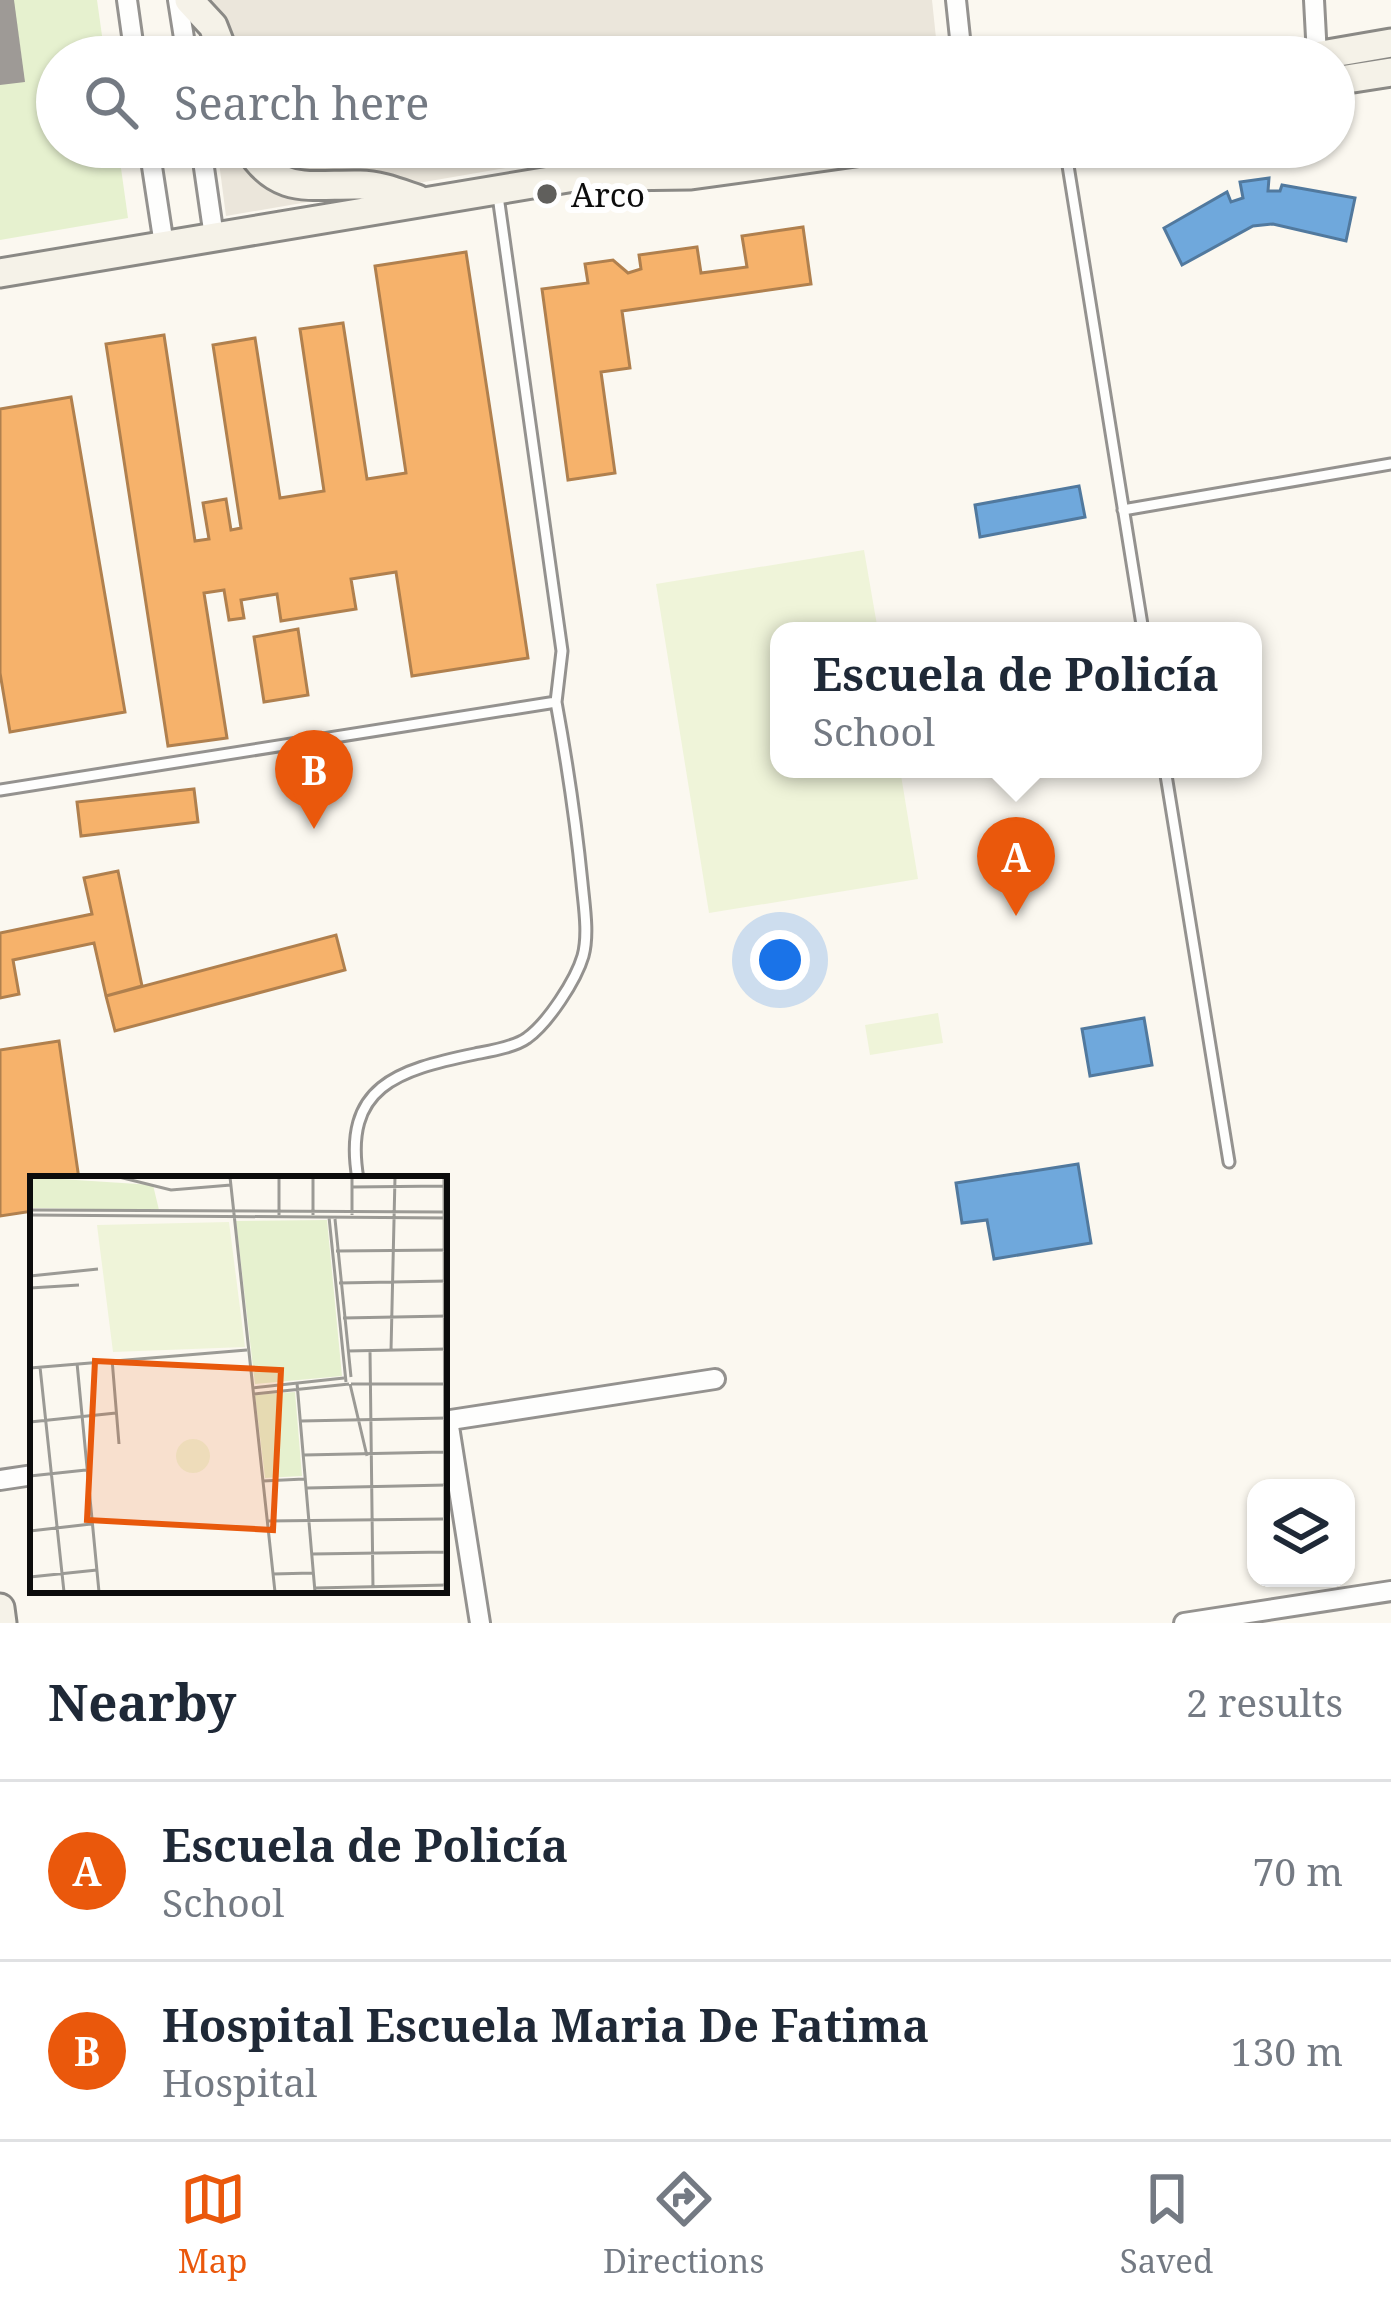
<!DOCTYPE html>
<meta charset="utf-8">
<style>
body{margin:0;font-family:"Noto Serif",serif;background:#f2f2f3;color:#1f2937}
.controls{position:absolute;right:36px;bottom:36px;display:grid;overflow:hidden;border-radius:24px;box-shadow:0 3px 9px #0004}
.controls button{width:108px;height:108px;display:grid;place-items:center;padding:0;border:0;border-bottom:3px solid #e0e1e3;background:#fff;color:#1f2937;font:60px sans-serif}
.you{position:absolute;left:780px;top:960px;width:42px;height:42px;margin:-30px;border:9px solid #fff;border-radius:50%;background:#1a73e8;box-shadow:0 0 0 18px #1a73e833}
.badge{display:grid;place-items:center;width:78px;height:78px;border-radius:50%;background:#ea580c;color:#fff;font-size:39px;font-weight:700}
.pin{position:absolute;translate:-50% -99px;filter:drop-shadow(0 3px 6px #0008)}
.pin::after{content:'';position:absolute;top:63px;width:42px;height:36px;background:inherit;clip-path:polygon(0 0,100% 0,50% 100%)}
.popup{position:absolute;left:770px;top:622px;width:492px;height:156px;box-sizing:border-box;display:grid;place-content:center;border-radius:24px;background:#fff;filter:drop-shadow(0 3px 9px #0005);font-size:39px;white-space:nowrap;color:#747a83}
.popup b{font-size:45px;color:#1f2937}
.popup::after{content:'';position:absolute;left:50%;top:100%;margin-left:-24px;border:24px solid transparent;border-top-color:#fff}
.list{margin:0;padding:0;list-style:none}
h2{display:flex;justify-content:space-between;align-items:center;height:156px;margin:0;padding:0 48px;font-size:51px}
h2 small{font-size:39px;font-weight:400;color:#747a83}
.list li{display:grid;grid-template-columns:78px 1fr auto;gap:36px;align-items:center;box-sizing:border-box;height:180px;padding:0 48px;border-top:3px solid #e0e1e3}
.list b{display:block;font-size:45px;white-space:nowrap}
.list p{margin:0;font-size:39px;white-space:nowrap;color:#747a83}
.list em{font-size:39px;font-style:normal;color:#747a83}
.icon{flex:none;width:66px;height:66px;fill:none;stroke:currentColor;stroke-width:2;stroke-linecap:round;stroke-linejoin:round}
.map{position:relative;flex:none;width:1391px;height:1623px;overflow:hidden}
.search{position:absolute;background:#fff;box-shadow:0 3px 9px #0004;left:36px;right:36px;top:36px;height:132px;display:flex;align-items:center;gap:30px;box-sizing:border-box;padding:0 42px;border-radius:66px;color:#747a83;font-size:45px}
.sheet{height:516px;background:#fff}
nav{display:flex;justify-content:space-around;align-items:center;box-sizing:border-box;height:168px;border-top:3px solid #e0e1e3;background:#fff;font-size:33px;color:#747a83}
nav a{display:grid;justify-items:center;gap:6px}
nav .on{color:#ea580c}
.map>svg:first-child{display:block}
</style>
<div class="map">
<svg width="1391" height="1623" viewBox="0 0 1391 1623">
<rect width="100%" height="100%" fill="#fbf8f0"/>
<path fill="#e6f1cf" d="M0,0H97L105,57H57V147H118L128,218L0,240Z"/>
<path fill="#eff4d9" d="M864,550L878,631H779V769H900L918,879L709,913L656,584Z
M938,1013L943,1043L870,1055L865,1025Z"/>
<path fill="#ebe6db" d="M196,0H932L938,57H204Z
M217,147H627L226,216Z"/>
<path fill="#6fa8dc" stroke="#51799e" stroke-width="3" d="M1269,178L1268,191H1280L1282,185L1355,198L1346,241L1273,224L1253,226L1182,265L1164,228L1227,192L1231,202L1243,198L1240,182Z
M1079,486L1085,517L980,537L975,505Z
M1144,1018L1152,1065L1090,1076L1082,1029Z
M1078,1164L1091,1243L994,1259L987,1220L962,1223L956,1183Z"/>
<path fill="#f6b26b" stroke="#b0804e" stroke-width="3" d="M803,227L811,284L622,311L630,368L601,372L615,473L568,480L542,289L588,283L585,264L613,260L628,273L641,269L639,255L697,247L701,273L747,267L742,236Z
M466,252L528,658L412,676L396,572L351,579L356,609L281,621L277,594L241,600L244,618L229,620L224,590L204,593L227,738L168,746L106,344L164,335L195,541L209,539L203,503L226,499L231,530L241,528L213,345L255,338L280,498L324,491L300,329L343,323L367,479L406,473L375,266Z
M71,397L125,712L10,732L0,673V409Z
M298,629L308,695L264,702L254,637Z
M194,789L198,822L81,836L77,802Z
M118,871L142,986L106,996L94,943L13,960L19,994L0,998V933L92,914L84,878Z
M336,935L345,970L115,1031L106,996Z
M59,1041L79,1179H33V1211L0,1216V1050Z"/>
<path fill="#9e9a96" d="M0,0H14L25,82L0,85Z"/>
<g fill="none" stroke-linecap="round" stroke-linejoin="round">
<defs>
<path id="lane" d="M1065,147L1143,631
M498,196L562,651L556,702
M1123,510L1391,464
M1165,769L1229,1162
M0,790L556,702C567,762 576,822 582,883C584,905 589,934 583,956C576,980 548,1023 527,1038C515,1047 490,1051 475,1054C398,1070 342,1086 358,1179"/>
<path id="street" d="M127,0L135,57
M178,0L187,57
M956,0L962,57
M1314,0L1317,56
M149,147L164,245
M201,147L214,237
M448,1420L480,1623
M444,1421L715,1379
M0,1480L33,1475
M1184,1623L1391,1591"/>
<path id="secondary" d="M189,0L213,26L225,57
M1310,57L1391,43
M1334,81L1391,72
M248,147C278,196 310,184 360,185C379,185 399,193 417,199
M614,176L691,175L891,147
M0,273L574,177L684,147
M0,1608L2,1623"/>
</defs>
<use href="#lane" stroke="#94928f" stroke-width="15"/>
<use href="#street" stroke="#94928f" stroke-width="24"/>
<use href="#secondary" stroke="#8a8985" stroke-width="33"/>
<use href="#lane" stroke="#fefefd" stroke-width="9"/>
<use href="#street" stroke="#fefefd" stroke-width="18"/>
<use href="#secondary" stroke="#f5f2e8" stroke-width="27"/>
</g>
<circle fill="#605f5c" stroke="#fff" stroke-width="4.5" cx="547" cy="194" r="12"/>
<g text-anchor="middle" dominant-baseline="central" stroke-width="12" stroke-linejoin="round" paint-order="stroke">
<g font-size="33" fill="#0c0c0c" stroke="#fff" text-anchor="start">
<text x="571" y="194">Arco</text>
</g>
</g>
<g transform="translate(30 1176)">
<rect width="417" height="417" fill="#fbf8f0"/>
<path d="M0,1L123,9L129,34L0,32ZM297,44L312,200L225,208L206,45ZM265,216L272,300L235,302L225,219Z" fill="#e6f1cf"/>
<path d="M199,46L215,171L83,176L67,49ZM146 280a17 17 0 1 1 34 0a17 17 0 1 1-34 0Z" fill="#eff4d9"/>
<path fill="none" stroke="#9b9a95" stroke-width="3" d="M89,1L141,14L201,9M200,1L245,416M249,1V39M283,1V39M414,1L415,416M322,11L415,10M0,34L417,36M0,39L417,42M322,39V1M299,41L316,206M305,43L321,201M306,75L417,74M0,100L68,93M309,107L417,105M0,112L49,109M313,142L417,140M317,175L417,173M340,175L343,413M361,175L365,1M82,183L89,268M47,187L69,416M10,191L34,416M0,192L217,174M267,207L285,416M320,208L337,280M321,208H417M222,212L314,202M223,218L319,208M271,245L417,242M0,246L86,237M274,279L414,276M0,300L56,294M233,305L274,303M277,312L417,309M237,345L413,343M0,355L61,348M282,378L416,376M243,398L282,397M0,401L67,394M285,412L417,409"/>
<path fill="#e8590c" fill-opacity="0.15" stroke="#e8590c" stroke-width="6" d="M65,185L251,194L243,354L57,344Z"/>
<rect width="417" height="417" fill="none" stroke="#0c0c0c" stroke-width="6"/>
</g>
</svg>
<div class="controls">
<button><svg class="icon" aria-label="layers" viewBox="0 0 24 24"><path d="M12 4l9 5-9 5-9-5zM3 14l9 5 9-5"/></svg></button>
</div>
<div class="you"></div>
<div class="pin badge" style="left:1016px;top:916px">A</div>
<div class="popup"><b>Escuela de Policía</b>School</div>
<div class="pin badge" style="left:314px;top:829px">B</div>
<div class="search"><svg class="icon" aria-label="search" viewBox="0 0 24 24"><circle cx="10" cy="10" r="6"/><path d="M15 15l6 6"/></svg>Search here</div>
</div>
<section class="sheet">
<h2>Nearby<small>2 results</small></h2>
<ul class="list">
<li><span class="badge">A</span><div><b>Escuela de Policía</b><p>School</p></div><em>70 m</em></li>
<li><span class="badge">B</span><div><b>Hospital Escuela Maria De Fatima</b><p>Hospital</p></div><em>130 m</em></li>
</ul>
</section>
<nav>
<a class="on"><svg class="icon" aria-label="map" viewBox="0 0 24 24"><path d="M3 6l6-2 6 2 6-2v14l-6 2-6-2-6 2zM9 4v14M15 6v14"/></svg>Map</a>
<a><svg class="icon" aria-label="directions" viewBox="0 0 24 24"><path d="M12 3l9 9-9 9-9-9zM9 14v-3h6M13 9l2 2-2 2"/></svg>Directions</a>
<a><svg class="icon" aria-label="saved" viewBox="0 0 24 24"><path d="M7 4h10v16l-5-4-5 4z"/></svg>Saved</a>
</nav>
